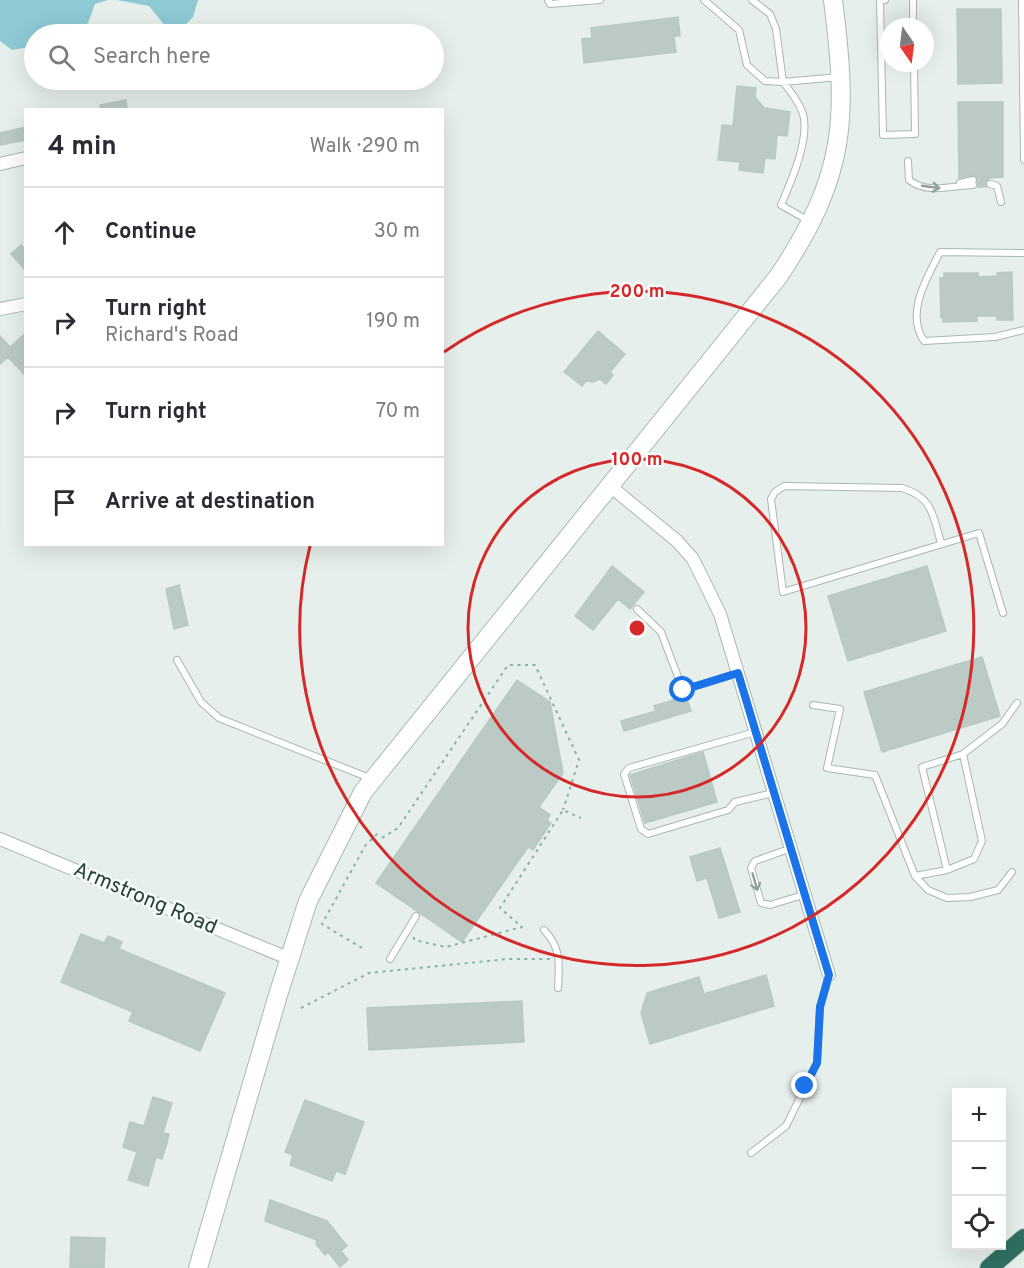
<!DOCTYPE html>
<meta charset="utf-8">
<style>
body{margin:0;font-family:Overpass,sans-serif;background:#f7f7f7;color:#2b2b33}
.controls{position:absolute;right:18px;bottom:18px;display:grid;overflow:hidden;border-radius:0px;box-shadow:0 6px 24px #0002}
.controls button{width:54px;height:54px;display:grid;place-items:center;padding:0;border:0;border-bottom:2px solid #e1e1e2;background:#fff;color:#2b2b33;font:30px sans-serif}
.compass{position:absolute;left:880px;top:18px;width:54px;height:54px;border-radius:50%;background:#fff;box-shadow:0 6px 24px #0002;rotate:166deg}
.stop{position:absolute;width:18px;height:18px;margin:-14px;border:4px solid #1a73e8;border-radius:50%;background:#fff}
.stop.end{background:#1a73e8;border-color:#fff;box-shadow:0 2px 6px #0008}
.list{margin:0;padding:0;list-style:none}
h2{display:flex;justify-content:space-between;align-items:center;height:78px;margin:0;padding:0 24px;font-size:26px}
h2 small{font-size:20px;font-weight:400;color:#7c7c81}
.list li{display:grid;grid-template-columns:39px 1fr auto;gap:18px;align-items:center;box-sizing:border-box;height:90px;padding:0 24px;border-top:2px solid #e1e1e2}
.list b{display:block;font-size:22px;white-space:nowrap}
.list p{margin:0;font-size:20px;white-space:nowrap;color:#7c7c81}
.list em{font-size:20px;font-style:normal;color:#7c7c81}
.icon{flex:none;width:33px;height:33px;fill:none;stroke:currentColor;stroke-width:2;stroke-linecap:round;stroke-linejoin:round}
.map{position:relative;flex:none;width:1024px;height:1268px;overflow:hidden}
.search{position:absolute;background:#fff;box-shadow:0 6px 24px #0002;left:24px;top:24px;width:420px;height:66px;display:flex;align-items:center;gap:15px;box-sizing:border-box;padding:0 21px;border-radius:33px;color:#7c7c81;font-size:22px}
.panel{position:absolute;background:#fff;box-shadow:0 6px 24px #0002;left:24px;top:108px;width:420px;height:438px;border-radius:0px}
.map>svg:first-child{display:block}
</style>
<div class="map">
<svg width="1024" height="1268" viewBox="0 0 1024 1268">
<rect width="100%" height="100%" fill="#e6efeb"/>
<path fill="#8ec9d4" d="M0,0H108L95,4L88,23L70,34H34V46L12,50L0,41Z
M117,0H198L193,17L178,32L166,27L149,6Z"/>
<path fill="#bbcac4" stroke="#b8c9c2" stroke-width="1.5" d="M957,9H1001L1002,83L958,84Z
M678,17L680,36H674L676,52L584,63L582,39L592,38L591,28Z
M737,86L756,88L755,97L764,108L790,112L787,136L777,135L775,159L765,158L763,173L739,170L740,162L718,160L722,125L733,126Z
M126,100L127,110H100V105Z
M958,102H1003V177L990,178L985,182L986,187H978V179L975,175L959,178Z
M26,127V140L0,145V133Z
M21,245L26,251V271L11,254Z
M1012,272L1013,320H997V316H977V321L943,322V316L941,317L940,278H944V273H978V277L997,276V273Z
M598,331L625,354L610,372L613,375L606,384L600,379L593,382L586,381L582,386L564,372Z
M26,333V376L8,357L0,364V336L10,347Z
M612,566L644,592L630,609L618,599L593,630L575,616Z
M927,566L946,631L848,661L828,596Z
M179,585L188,625L174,629L166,589Z
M982,657L1000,716L882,752L864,692Z
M517,680L550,702L563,773L539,807L550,815L547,820L551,823L533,850L528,847L462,942L376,883Z
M686,696L691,711L624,731L621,721L656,711L654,706Z
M703,752L717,802L645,823L630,775Z
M720,848L740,912L719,918L707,878L697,881L690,857Z
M81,934L104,943L108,936L122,942L119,949L225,993L200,1051L129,1021L133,1012L61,982Z
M766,975L774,1006L650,1044L641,1013L647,993L699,977L704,994Z
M522,1001L524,1042L369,1050L367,1008Z
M153,1097L172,1103L163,1133L169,1134L167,1143L162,1159L156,1157L148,1186L128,1180L137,1152L123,1147L130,1122L144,1126Z
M305,1100L364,1122L345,1174L336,1171L332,1181L290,1165L293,1155L285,1152Z
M270,1200L327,1221L347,1246L341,1251L348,1260L340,1267L328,1252L325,1255L316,1244L317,1240L265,1221Z
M71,1237L105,1238L104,1268H70Z"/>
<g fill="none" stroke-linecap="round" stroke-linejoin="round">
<defs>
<path id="lane" d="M548,0L550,4L600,0
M704,0L739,30L747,65L765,81L783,82L776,29L770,14L752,0
M885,0H880L883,135L915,134L914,63
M913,0V27
M1022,0L1024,160
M908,161L909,180C928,195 952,185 973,185
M960,183L973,180
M990,184L997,186L1001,202
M809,221L781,205C791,182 810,139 803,114C799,102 791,92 783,82L839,77
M1024,253L940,252C927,278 905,313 924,341L995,337L1024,330
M941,543C933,516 933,497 902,488L784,486L775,492L771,499L783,592L979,533L1003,613
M637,609L661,632L683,690L738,673
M177,660L201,702L219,718L372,779
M813,705L840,709L827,768L875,775L915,876L947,870L922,767L963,754L1002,724L1017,703
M755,732L629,768L624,774L641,829L648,834L728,810L735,802L773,793
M789,849L755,861L751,868L761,903L770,905L803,895
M947,870L974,859L982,841L963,754
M915,876L928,890L947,898L970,897L998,890L1012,872
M544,930C562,949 559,964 558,988
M390,959L416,916
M751,1153L786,1126L817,1063L820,1007L829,975"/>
<path id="street" d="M0,164L26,158
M0,309L26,304
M610,486L677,541L693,559L720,614L829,975
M0,839L290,959"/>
<path id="secondary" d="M198,1268L278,995L308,901L363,792L778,277C847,174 848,119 833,0"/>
<path id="highway" d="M989,1268L1024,1238"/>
</defs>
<use href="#lane" stroke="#a8b8b2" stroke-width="8"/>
<use href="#street" stroke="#a8b8b2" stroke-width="14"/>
<use href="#secondary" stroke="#a4bbb3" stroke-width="20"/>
<use href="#highway" stroke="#c2cac8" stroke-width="20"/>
<path stroke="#86b3a5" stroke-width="2" stroke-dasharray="3 4.5" stroke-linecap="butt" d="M382,838L398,828L508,665H535L579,760L563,810
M414,937V940L446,947L522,927L500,908L563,810L581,818
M362,948L322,924L365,846L380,831
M301,1008L369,973L508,959H550"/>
<use href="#lane" stroke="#fff" stroke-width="6"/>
<use href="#street" stroke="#fff" stroke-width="12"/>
<use href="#secondary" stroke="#fff" stroke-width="18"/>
<use href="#highway" stroke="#2f6f62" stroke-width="18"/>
</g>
<defs><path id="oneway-shaft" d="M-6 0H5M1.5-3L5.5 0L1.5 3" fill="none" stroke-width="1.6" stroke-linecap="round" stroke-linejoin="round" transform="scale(1.5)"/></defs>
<g stroke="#92a09c">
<use href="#oneway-shaft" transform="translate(931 187) rotate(8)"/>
<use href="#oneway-shaft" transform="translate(755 882) rotate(74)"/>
</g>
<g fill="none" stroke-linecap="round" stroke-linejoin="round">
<path stroke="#1a73e8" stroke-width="8" d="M683,690L738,673L829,975L820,1007L817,1063L805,1086"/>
</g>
<g fill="none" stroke="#d62828" stroke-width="3">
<circle cx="637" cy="628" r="169"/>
<path d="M444 352A337 337 0 1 1 310 546"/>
</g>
<g text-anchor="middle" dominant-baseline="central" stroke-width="5" stroke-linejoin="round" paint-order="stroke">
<g font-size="21" fill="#24423a" stroke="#f7fbf9">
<text transform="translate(145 899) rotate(23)">Armstrong Road</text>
</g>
</g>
<circle cx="637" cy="628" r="9" fill="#d62828" stroke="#f7fbf9" stroke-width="3"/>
<g font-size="18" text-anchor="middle" font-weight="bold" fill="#d62828" stroke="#f7fbf9" stroke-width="5" stroke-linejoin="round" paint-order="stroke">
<text x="637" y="297">200 m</text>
<text x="637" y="465">100 m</text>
</g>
</svg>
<div class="controls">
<button>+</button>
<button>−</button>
<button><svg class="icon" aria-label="locate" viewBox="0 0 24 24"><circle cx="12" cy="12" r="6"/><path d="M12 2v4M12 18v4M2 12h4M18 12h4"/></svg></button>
</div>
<svg class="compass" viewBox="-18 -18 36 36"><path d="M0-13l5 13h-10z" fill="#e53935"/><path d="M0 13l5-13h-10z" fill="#7c7c81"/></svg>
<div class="stop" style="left:683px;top:690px"></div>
<div class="stop end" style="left:805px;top:1086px"></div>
<div class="search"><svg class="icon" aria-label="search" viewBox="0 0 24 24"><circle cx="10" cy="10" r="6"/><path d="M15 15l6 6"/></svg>Search here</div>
<section class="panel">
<h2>4 min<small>Walk · 290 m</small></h2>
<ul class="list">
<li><svg class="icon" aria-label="ahead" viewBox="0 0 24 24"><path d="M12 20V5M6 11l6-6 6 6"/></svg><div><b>Continue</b></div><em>30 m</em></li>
<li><svg class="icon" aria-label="right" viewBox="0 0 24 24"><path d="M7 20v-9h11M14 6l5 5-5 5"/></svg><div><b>Turn right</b><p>Richard's Road</p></div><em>190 m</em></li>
<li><svg class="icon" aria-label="right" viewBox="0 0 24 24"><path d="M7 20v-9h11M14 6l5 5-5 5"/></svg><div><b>Turn right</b></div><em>70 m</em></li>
<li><svg class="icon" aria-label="arrive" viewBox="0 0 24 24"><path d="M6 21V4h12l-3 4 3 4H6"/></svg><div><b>Arrive at destination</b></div></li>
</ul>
</section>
</div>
